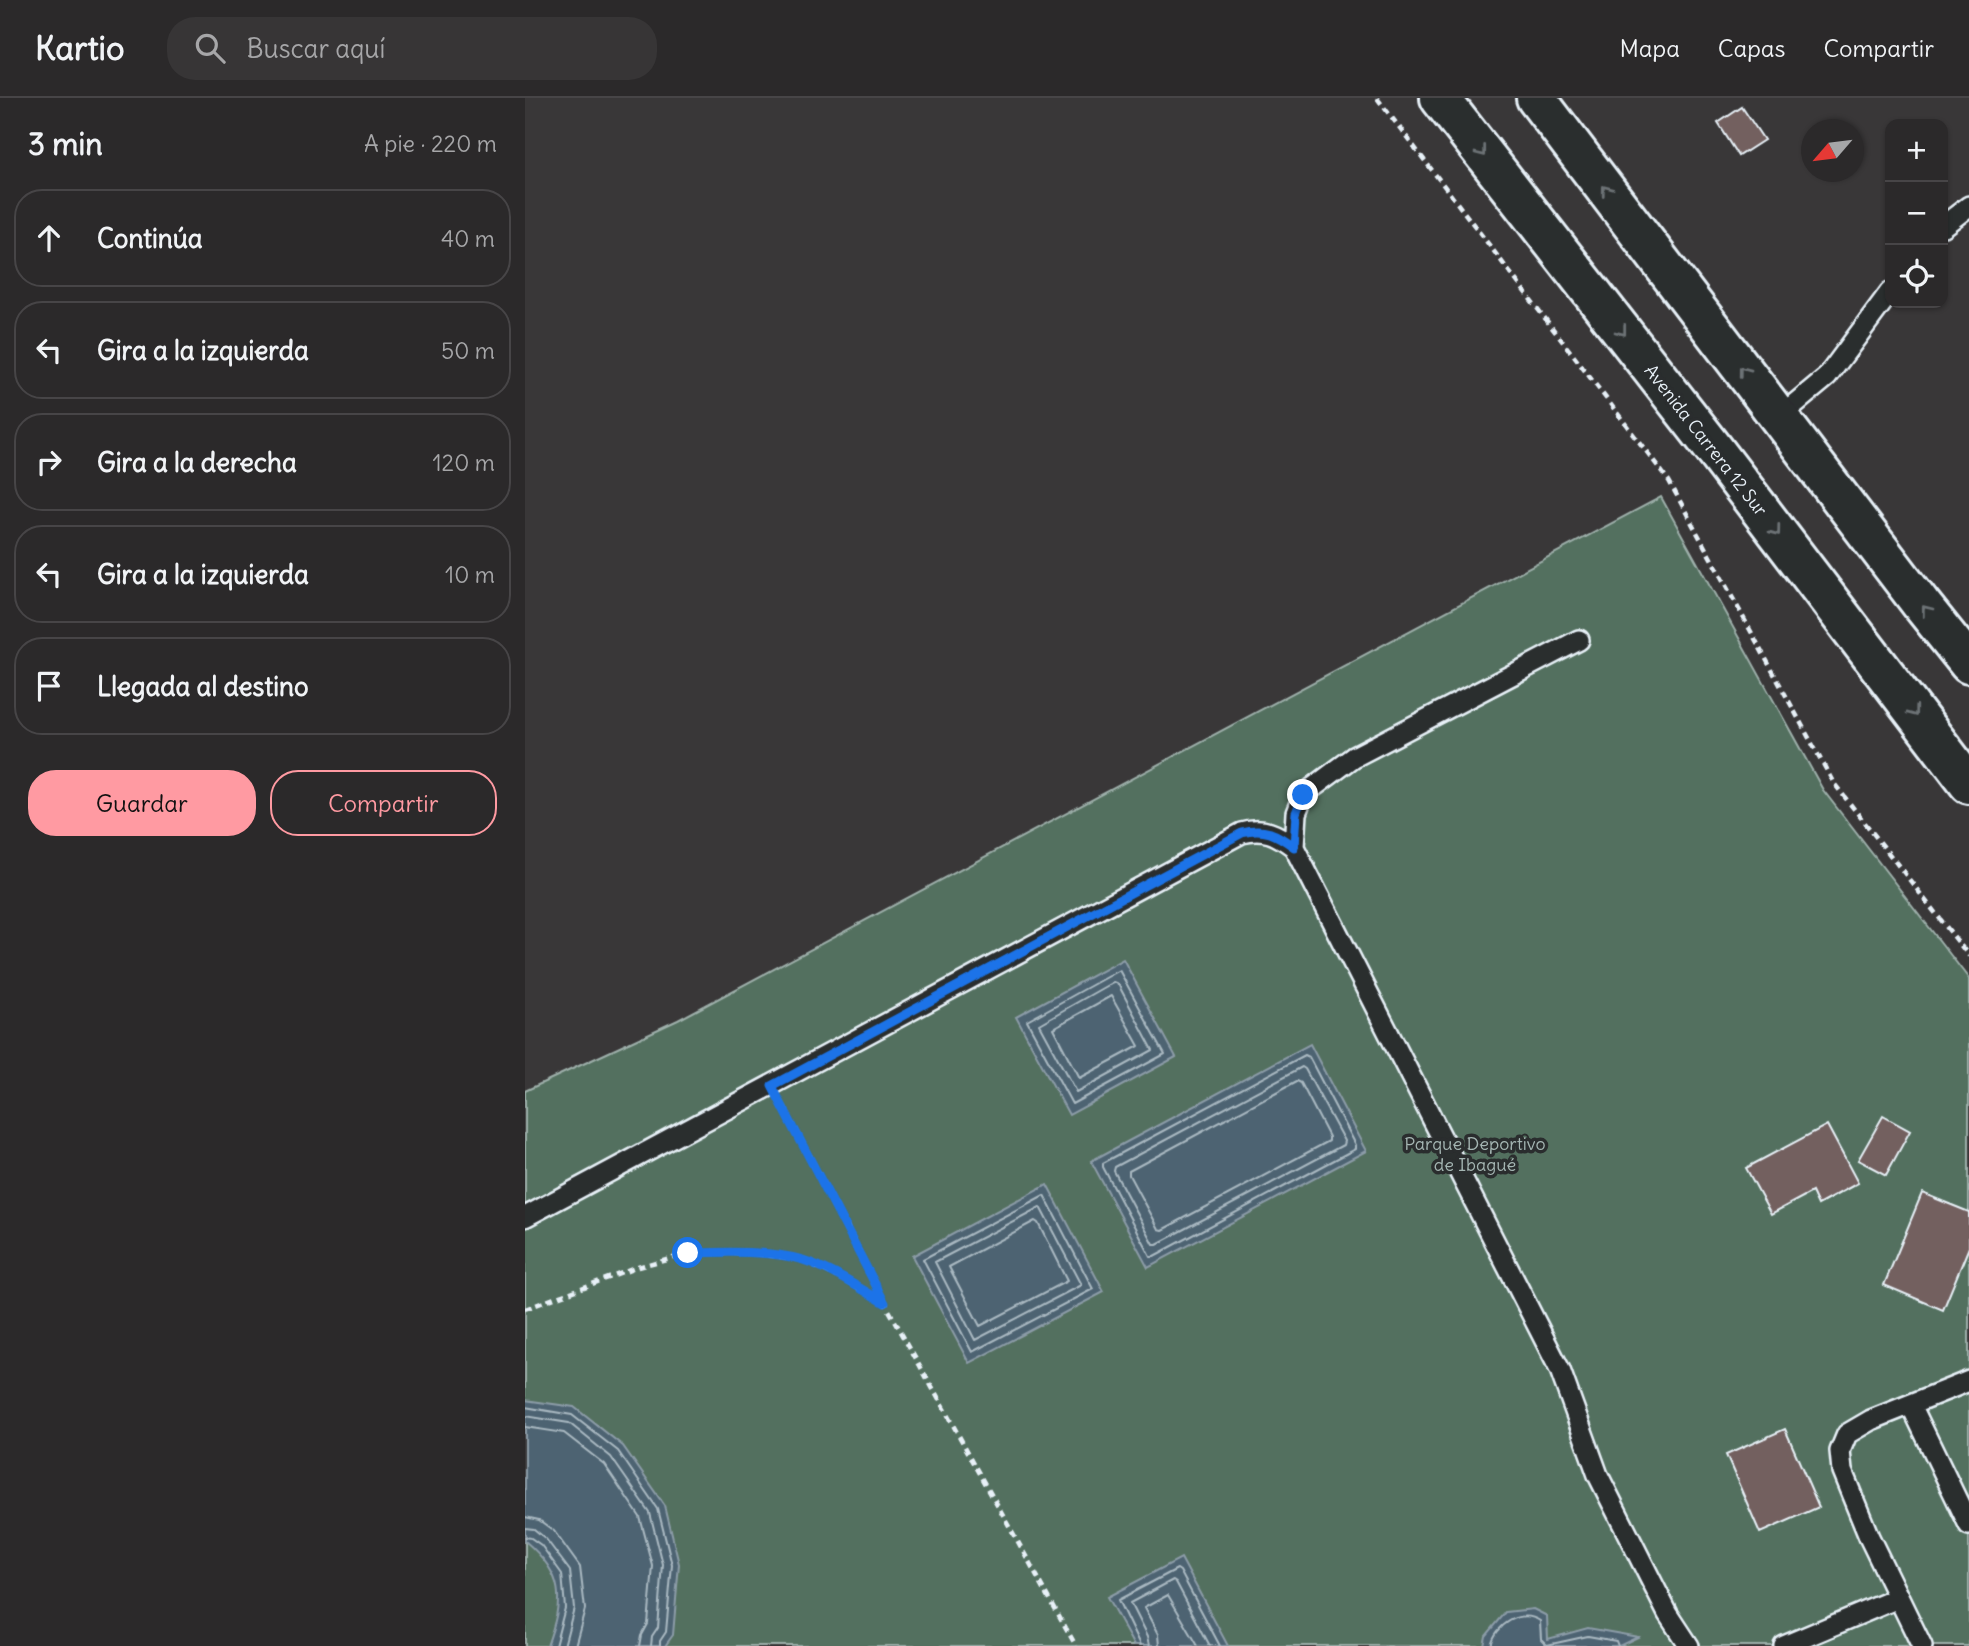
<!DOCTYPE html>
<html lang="es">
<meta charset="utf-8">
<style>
body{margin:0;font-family:Delius,sans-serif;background:#373536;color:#f1f3f6}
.controls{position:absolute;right:21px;top:21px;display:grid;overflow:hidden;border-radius:14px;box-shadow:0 2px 5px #0004}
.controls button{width:63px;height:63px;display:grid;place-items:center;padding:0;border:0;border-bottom:2px solid #474547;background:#2b292a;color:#f1f3f6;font:35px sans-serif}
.compass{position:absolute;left:1276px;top:21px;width:63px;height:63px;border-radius:50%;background:#2b292a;box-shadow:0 2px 5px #0004;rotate:242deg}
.stop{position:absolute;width:21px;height:21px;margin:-16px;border:5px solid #1a73e8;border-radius:50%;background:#fff}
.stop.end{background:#1a73e8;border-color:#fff;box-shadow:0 2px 7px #0008}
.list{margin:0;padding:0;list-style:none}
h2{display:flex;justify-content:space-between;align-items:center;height:91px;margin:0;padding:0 28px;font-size:30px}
h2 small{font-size:23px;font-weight:400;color:#a6a6a8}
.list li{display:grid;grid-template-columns:46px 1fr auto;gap:21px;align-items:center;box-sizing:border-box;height:98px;margin:0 14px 14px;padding:0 14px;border:2px solid #474547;border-radius:28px}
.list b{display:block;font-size:26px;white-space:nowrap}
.list em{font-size:23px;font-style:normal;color:#a6a6a8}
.actions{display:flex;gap:14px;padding:21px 28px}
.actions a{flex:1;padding:16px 0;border:2px solid #ff9aa2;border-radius:28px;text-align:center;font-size:24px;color:#ff9aa2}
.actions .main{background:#ff9aa2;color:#111}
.icon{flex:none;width:38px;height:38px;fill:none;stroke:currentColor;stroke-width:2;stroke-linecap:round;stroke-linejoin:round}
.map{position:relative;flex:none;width:1444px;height:1548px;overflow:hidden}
header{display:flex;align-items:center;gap:42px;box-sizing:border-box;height:98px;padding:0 35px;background:#2b292a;border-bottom:2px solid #474547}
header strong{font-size:33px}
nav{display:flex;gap:38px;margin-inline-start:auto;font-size:24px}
.search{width:490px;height:63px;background:#373536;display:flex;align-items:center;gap:18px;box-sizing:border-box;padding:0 24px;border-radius:28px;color:#a6a6a8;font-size:26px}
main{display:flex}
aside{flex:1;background:#2b292a}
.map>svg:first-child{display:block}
</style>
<header>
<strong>Kartio</strong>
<div class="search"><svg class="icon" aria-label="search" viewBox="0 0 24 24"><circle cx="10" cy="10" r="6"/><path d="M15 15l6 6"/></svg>Buscar aquí</div>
<nav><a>Mapa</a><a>Capas</a><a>Compartir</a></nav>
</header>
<main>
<aside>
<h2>3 min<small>A pie · 220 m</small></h2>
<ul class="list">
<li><svg class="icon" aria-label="ahead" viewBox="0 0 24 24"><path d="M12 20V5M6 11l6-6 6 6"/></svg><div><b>Continúa</b></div><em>40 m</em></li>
<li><svg class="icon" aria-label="left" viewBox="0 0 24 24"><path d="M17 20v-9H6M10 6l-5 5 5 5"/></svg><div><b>Gira a la izquierda</b></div><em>50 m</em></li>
<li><svg class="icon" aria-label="right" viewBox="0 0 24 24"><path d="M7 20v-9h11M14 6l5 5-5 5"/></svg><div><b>Gira a la derecha</b></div><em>120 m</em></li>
<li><svg class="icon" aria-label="left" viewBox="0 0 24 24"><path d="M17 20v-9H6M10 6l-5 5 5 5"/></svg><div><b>Gira a la izquierda</b></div><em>10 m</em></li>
<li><svg class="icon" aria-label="arrive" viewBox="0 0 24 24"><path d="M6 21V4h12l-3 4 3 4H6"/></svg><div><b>Llegada al destino</b></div></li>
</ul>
<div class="actions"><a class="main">Guardar</a><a>Compartir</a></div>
</aside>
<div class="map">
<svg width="1444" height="1548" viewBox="0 0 1444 1548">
<rect width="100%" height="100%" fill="#393738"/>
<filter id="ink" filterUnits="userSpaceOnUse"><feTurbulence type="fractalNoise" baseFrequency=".0143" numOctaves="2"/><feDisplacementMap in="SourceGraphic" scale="14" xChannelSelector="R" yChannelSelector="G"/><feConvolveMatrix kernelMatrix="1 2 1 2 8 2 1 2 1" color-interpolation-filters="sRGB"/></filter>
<g filter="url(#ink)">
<path fill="#536f5e" stroke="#9eb0ab" stroke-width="2" d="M1136,399L1298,692L1444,881V1548H0V993L153,922Z"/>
<path fill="#4e6472" stroke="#8c9ca8" stroke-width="2" d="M598,861L651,959L544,1017L491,919Z
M785,946L841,1053L623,1169L566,1063Z
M522,1086L579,1194L444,1265L387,1158Z
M0,1302L49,1309L98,1348L140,1408L154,1466L148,1537L140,1548H22C39,1501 40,1477 0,1443Z
M656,1460L703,1548H609L582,1499Z
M1008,1511L1022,1518L1023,1541L1063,1530L1113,1539L1094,1548H959L961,1538L981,1514Z"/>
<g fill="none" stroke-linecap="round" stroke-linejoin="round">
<path stroke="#aab9c2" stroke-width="2" d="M594,872L640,956L547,1006L502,923Z
M588,884L593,886L628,952L551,994L514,926Z
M586,898L614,948L554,980L528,930Z
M780,957L784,959L830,1047V1051L629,1158H625L578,1069V1065Z
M777,969L780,971L819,1043L818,1047L632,1146H628L589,1073L590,1069Z
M772,983L776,985L804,1039V1043L637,1132L633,1131L604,1077V1073Z
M519,1097L568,1191L447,1254L398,1161Z
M515,1109L556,1187L450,1242L410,1164Z
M510,1123L513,1125L542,1183L455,1228L424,1169Z
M0,1309L47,1317L93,1353L133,1411L147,1467L141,1534L135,1543V1548
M0,1318L44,1325L86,1359L125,1415L138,1467L133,1530L127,1539L126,1548
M0,1329L39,1335L79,1366L115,1419L128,1468L123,1526L117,1537L115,1548
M0,1419L14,1422L29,1433L55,1469L60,1511L50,1548
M0,1430L9,1431L21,1441L45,1473L49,1510L39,1548
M0,1439L6,1440L16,1447L37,1476L40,1510L30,1548
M615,1548L593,1502L652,1471L655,1473L695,1548
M624,1548L622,1539L605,1505L648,1482L651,1484L685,1548
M634,1548L633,1537L619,1510L643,1497L673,1548
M966,1548C970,1527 996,1510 1015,1523L1016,1541L1022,1547L1063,1538L1091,1543L1093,1548"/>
</g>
<path fill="#73605e" stroke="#e8f1f8" stroke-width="2" d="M1217,9L1239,42L1214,58L1193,25Z
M1358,1018L1385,1033L1361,1077L1333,1062Z
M1302,1027L1333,1085L1293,1107L1287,1094L1246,1116L1221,1070Z
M1397,1095L1444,1114V1149L1418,1212L1359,1187Z
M1260,1331L1294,1409L1235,1435L1201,1357Z"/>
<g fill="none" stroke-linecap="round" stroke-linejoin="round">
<defs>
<path id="lane" d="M1418,128L1444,108
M1254,319L1302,279L1365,194
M769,749L771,715L778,697L829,659L1054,542
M0,1119L717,735C739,729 752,736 769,749L1035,1272L1073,1377L1143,1516L1164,1548
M1386,1307L1444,1427
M1259,1548L1373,1500
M1397,1548L1344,1439L1317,1373L1315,1353L1322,1336L1346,1322L1444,1283"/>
<path id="secondary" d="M915,0L1185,346L1444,686
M1011,0L1396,506L1444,566"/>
</defs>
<use href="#lane" stroke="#e8f1f8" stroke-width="24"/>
<use href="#secondary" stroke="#e8f1f8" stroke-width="44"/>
<path stroke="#e8f1f8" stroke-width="4.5" stroke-dasharray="7 5" stroke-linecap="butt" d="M852,0L1144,383L1308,684L1444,858
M259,1010L360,1205L551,1548
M0,1211L113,1169L163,1155L219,1154L277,1161L314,1179L360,1205"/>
<use href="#lane" stroke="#2a2d2e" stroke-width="19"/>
<use href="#secondary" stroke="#2a2d2e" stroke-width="38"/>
</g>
<defs><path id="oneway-chevron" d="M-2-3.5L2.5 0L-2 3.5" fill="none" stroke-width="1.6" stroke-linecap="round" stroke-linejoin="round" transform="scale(1.75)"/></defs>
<g stroke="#6c7275">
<use href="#oneway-chevron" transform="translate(957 54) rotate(52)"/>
<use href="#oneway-chevron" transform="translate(1081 92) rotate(-127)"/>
<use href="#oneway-chevron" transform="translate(1097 233) rotate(52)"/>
<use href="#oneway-chevron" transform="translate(1219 273) rotate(-127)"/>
<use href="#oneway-chevron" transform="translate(1251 433) rotate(53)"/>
<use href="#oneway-chevron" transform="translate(1401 512) rotate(-128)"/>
<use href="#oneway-chevron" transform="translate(1389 614) rotate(53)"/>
</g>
</g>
<g fill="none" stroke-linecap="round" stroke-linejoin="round" filter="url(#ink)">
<path stroke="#1a73e8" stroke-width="9" d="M163,1155C197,1154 245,1152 278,1162C306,1171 334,1190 360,1205L247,988L717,735C739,729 752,736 769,749L771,715L778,697"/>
</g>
<g text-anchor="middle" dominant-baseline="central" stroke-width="7" stroke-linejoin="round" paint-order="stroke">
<g font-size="18" fill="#e8f1f8" stroke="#2a2d2e">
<text transform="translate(1181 342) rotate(52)">Avenida Carrera 12 Sur</text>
</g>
<g font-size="18" fill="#a5b6b3" stroke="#2a2d2e">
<text x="950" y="1045">Parque Deportivo<tspan x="950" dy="21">de Ibagué</tspan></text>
</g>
</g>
</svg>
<div class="controls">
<button>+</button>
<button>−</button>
<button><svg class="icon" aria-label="locate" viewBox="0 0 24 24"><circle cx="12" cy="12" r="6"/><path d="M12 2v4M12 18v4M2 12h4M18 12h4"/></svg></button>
</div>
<svg class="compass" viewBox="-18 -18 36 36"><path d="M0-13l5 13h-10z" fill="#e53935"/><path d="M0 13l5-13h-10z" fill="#a6a6a8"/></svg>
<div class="stop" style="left:163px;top:1155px"></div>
<div class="stop end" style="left:778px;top:697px"></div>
</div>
</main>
